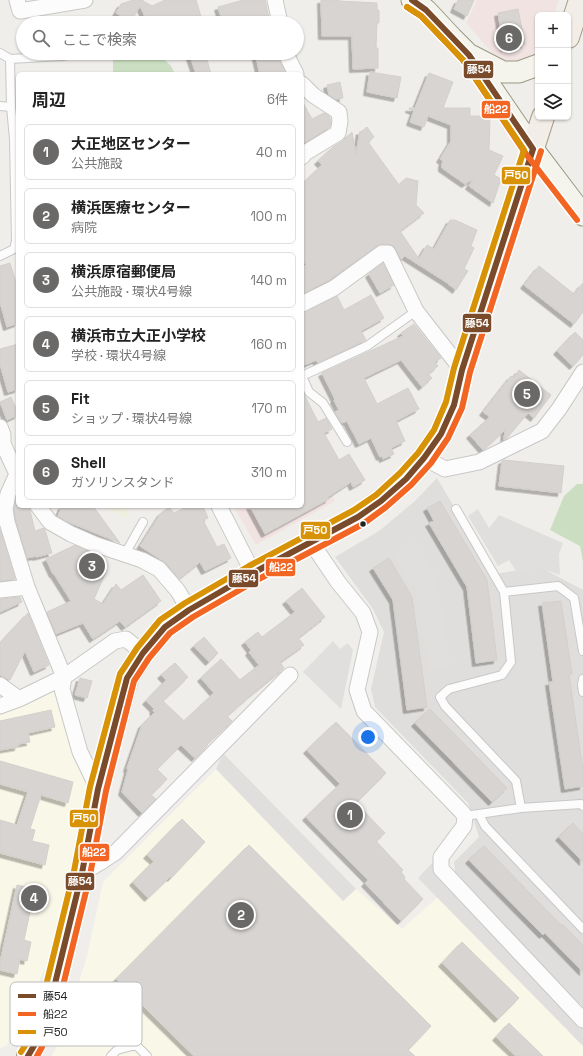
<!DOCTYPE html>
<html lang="ja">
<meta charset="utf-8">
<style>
body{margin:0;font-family:"Space Grotesk","Noto Sans JP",sans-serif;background:#f2f2f2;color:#222}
.controls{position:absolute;right:12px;top:12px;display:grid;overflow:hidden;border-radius:6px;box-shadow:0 1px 3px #0004}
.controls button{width:36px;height:36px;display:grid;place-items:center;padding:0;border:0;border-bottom:1px solid #e0e0e0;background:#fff;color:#222;font:20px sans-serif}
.you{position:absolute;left:368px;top:737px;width:14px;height:14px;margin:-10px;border:3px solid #fff;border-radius:50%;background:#1a73e8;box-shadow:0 0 0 6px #1a73e833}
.badge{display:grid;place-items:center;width:26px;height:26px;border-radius:50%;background:#6a6968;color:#fff;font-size:13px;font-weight:700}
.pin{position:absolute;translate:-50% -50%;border:2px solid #fff;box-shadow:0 1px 4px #0006}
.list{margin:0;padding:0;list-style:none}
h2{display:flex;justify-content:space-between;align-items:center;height:52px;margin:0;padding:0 16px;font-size:17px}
h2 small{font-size:13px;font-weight:400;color:#767676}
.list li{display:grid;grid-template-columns:26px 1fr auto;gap:12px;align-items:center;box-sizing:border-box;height:56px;margin:0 8px 8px;padding:0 8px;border:1px solid #e0e0e0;border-radius:6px}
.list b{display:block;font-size:15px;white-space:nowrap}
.list p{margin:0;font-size:13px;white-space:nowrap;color:#767676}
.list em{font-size:13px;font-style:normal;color:#767676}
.icon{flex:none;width:22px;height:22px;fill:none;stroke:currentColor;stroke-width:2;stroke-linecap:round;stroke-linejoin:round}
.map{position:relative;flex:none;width:583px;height:1056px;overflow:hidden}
.search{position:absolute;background:#fff;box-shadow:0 1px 3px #0004;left:16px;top:16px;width:288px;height:44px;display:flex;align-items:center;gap:10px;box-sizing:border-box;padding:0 14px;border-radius:22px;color:#767676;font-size:15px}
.panel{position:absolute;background:#fff;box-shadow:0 1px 3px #0004;left:16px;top:72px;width:288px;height:436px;border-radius:6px}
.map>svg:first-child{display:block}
</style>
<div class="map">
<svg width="583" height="1056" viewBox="0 0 583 1056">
<defs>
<filter id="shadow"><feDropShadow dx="-3.5" dy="3.5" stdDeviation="0" flood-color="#0004"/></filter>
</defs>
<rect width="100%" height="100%" fill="#f0eeeb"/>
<path fill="#dfdedc" d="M437,478L494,574L540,567L583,590V1007L459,884L455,872L454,862L479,837L468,803L375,707L371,689L384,632L373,609L335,557L379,531L415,501Z"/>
<path fill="#f1e3e1" d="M477,0H559L554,15H538V54L529,60L508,62L494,55L466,23Z
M302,439L335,501L256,545L233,506H302Z"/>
<path fill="#f8f7e8" d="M54,688L60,693L92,787L58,940L26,1011L11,1034L7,1045L0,1048V712Z
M216,769L343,901L356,889L402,929L438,897L583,1046V1056H52L60,1040L86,960L103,882Z"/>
<path fill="#efefdf" d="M107,506H125L130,517H122L108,509Z"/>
<path fill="#cbdec1" d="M114,53H158L171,66L175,74H113V59Z
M577,484H583V562L580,546L550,530L564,496Z"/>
<path fill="#e0dfde" d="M478,509L489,528L499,515L563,543L559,554L560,575L540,568L516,571L509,560L498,566L468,516Z
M412,540L436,575L450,666L429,671L416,589L392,556Z
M333,641L340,649L348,643L353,650L341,709L303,672Z
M223,753L356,889L343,901L216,769Z
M434,861L583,1020V1046L418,878Z"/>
<path fill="#d7d4d2" stroke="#d3d0cc" filter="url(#shadow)" d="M133,0H143V1L152,6L165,0H196L203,23H148L140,6L131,22L116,13L121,4Z
M243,0H265L270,23H251L250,20L238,23H223L218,7Z
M321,0H339V1L377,3V10H379V23H377L376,48H378V68L353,69L352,36H322Z
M458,0H474L467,16L454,9Z
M518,9L525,44L504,48L498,13Z
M189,53H205L211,74H196Z
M255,53H276L286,74H260Z
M370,72L401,77L397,98L367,92Z
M429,73L453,82L443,108H470V116H487V118H490L489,150L503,156L494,175L501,179L493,203L469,186L473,179L465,184L442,168V164L443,161L440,159L451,141V125L428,116L424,127L410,122L414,111L409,109V108H415Z
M340,82L343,98L336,99L329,95L327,85Z
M302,101L312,119L324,113L329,116L331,121L330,127L302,144Z
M367,127L374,137L368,142L399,185L406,178L418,181L416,205L424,213L400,231L419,259L427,245L434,249L450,220H455L477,230L471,246L474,248L464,269L468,271L456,290L446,282L405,256L401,259L396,249L392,245L382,244L377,246L329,280L302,294V267L306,265L302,256V184L322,165L318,161L333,147L343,141L352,132L356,154L360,131L361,132Z
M10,263L18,289V323L7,327L0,302V266Z
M383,263L394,285L380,293L369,274Z
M539,266L574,294L583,283V312L574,324L524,285Z
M371,295L384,318L361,331L366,340L318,363L316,360L302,366V313L306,312L337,296L344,310Z
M414,324L441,358L435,362L438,366L428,374L432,378L422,387L401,360L364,378L377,404L408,388L419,409L396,421L405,441L391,448L394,454L383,459L382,456L380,457L371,438L359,444L347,421L342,423L335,412L339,410L334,400L335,399L322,373L403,336L401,333Z
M575,332L583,340V355L573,366L557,351Z
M18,344V389L8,392L0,364V349Z
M519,370L551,395L534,418L528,413L507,438L504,440L505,430L483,450L470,435L490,417L483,412L511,376L514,377Z
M302,390L318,422L326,418L332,429L324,433L339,460L349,454L365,480L353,487L351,482L328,497L329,499L265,534L250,506H302Z
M11,397L18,413V415L7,420L0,402Z
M504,460L564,466L561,493L499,486L502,461Z
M16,500H18V506H29L35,531L44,528L45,530L52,553L36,557V556L27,558L16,520L14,509Z
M440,501L487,580L497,660L476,663L467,587L429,523L434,521L427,508Z
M62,506H93L120,543L66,521L58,516Z
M189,506H203L208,518L203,520L217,547L224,544L231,558L205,571L200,562L179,579L166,563L140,546L161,513L169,507L174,513Z
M0,530L15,579L0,581Z
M75,545L98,555L105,565L102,567L106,572L94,599L103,604L116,584L121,590L143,575L161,601L125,627L120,621L93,639L83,623L56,634L47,612L71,601L54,574H53L46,559Z
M389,558L412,597L427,707L407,710L393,600L373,568Z
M302,588L325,617L298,638L304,645L280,662L284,668L252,694L227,716L232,721L207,744L208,745L195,758L181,745L157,769L167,779L151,795L156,799L142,813L122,792L128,770L127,768L142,725L155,712L153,711L154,709L146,701L166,680L161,675L175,663L188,677L163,701L184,721L214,693L201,678L221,659L240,680L259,665L249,652L251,650L245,642L258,632L262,637L295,612L286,601Z
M20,597L22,602L0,612V599Z
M561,601L572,674H569L583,771V786L565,789L549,682H553L542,603Z
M28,613L49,665L34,672L25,651L10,680L0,675V643Z
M204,637L218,653L209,662L194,646Z
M80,678L92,681L87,698L75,695Z
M430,709L507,788L492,802L415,723Z
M51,710L55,727L28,733L30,742L18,744V747L0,750V721Z
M336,722L386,773L356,803L385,833L376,841L403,870L401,872L405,877L404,879L423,899L401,921L365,883L368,880L306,817L340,784L307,750Z
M0,761L73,782L68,803L41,795L30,829L35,830L32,841L49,845L45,865L0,853V820L17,825L28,792L0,784Z
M182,819L205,842L171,878L170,877L148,898L133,882L154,861L147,855Z
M573,823L583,834V862L559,837Z
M249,845L431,1026L408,1050L415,1056H194L116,979Z
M484,846L561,925L562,924L583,945V972L545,933L543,935L469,860Z
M17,885L35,889L24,940L31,942L27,961L20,959L17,974L0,970V963Z
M462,942L519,998L498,1019L442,963Z
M509,1023L543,1056H516L496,1037Z"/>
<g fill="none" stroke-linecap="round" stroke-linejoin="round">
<defs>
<path id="service" d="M0,53L10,59L11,107L14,139L16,241L14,249L0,256
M10,59L62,56L77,53
M0,106L11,107
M302,376L367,346L416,311
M302,376L309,392L323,403L347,442
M456,509L504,592
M125,554L143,522
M583,679L582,685L583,692
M521,808L516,781L445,706L440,697L449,689L502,675L511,662L504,592L558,586L574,598L583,651
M479,814L485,826L583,929
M465,816L521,808L581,804L583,806
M111,1056L117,1050L136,1045L147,1056"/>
<path id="minor" d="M17,0L20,11L85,0
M275,0L280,23
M287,53L288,58L296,74
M302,84L313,95L339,112L340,121L338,133L305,153L302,157
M302,304L334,288L382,253H388L416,311L462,370
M0,427L3,435V444L18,476
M424,458L445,469L479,462L542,431L559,409L583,372
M17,474L8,494L5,509L7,522L27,587L64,677L115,641L126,639L143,653
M38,506L50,522L71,534L94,544L142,560L159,569L178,591L189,610
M219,506L253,573
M311,542L338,582L363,613L370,632L357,690L364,711L461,811L465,816L464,826L441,857V869L583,1020
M0,590L27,587
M0,685L19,699
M0,706L19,699L64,677L62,689L80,752L98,789
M82,873L101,862L116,852L290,675"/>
<path id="secondary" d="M412,0L426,10L452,38L469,55L533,149L583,215
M472,56L503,72H519L538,65"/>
<path id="primary" d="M568,37L580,0
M28,1056L35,1044L50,1004L82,873L98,789L127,678L143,653L165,627L189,610L253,573L358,517L381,501L406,479L424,458L441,434L454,405L462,370L543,117"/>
</defs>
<use href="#service" stroke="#c9c8c7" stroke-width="10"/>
<use href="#minor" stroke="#c9c8c7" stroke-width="17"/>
<use href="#secondary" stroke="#999a82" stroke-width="23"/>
<use href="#primary" stroke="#a79c86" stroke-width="24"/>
<use href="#service" stroke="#fdfcfc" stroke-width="8"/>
<use href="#minor" stroke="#fdfcfc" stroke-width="15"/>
<use href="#secondary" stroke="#f4f4ed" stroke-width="21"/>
<use href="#primary" stroke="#f3ede7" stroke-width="22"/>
<defs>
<path id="bus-1" d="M412,0L426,10L469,55L533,149
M28,1056L35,1044L50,1004L82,873L98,789L127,678L143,653L165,627L189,610L253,573L358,517L381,501L406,479L424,458L441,434L454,405L462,370L533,149"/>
<path id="bus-2" d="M407,7L421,16L463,60L526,154L577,220
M37,1056L42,1047L58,1006L90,875L106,791L134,681L149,658L170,633L193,617L257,580L363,524L386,507L411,485L431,463L448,438L462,408L470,372L541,151"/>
<path id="bus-3" d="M21,1052L28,1041L42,1002L74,871L90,787L120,674L137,648L160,620L185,603L249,566L354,510L376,495L400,473L418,453L434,430L446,402L454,368L524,150L463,60L421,16L407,7"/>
</defs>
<use href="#bus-1" stroke="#fff" stroke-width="9"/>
<use href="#bus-2" stroke="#fff" stroke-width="9"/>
<use href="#bus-3" stroke="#fff" stroke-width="9"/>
<use href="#bus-1" stroke="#7a4b2a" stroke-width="6"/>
<use href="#bus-2" stroke="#f26522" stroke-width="6"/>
<use href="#bus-3" stroke="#d79205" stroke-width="6"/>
</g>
<circle fill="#222" stroke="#fff" stroke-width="1.5" cx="363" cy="524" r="3.5"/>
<rect x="10" y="982" width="132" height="64" rx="6" fill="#fff" stroke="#bdbdbd" stroke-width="1"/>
<rect x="18" y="994" width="18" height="4" fill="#7a4b2a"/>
<rect x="18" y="1012" width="18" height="4" fill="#f26522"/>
<rect x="18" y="1030" width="18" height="4" fill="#d79205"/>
<g font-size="11" fill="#222">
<text x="43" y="1000">藤54</text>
<text x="43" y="1018">船22</text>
<text x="43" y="1036">戸50</text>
</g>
<g stroke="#fff" stroke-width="1.5">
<rect x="463" y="60" width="31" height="19" rx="4" fill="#7a4b2a"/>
<rect x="481" y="100" width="30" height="19" rx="4" fill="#f26522"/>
<rect x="501" y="166" width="30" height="19" rx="4" fill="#d79205"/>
<rect x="462" y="313" width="30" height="20" rx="4" fill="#7a4b2a"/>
<rect x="300" y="521" width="31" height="19" rx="4" fill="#d79205"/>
<rect x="265" y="558" width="31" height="19" rx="4" fill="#f26522"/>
<rect x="228" y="569" width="31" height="19" rx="4" fill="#7a4b2a"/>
<rect x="69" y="809" width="30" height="19" rx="4" fill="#d79205"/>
<rect x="79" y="843" width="31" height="19" rx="4" fill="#f26522"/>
<rect x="65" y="872" width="30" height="19" rx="4" fill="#7a4b2a"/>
</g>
<g font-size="11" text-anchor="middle" font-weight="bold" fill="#fff">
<text x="479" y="73">藤54</text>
<text x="496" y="113">船22</text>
<text x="516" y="179">戸50</text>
<text x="477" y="327">藤54</text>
<text x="315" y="534">戸50</text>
<text x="281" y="571">船22</text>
<text x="244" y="582">藤54</text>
<text x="84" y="822">戸50</text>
<text x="94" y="856">船22</text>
<text x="80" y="885">藤54</text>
</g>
</svg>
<div class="controls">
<button>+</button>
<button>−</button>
<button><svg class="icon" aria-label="layers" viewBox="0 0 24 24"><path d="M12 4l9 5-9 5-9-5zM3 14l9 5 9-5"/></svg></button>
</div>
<div class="you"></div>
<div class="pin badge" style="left:350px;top:815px">1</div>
<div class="pin badge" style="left:241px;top:915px">2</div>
<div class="pin badge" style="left:92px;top:566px">3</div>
<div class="pin badge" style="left:34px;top:898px">4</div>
<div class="pin badge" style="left:527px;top:394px">5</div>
<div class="pin badge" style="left:509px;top:38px">6</div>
<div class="search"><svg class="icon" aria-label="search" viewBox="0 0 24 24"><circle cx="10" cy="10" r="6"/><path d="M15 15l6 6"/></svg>ここで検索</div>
<section class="panel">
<h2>周辺<small>6件</small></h2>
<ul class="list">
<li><span class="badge">1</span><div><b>大正地区センター</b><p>公共施設</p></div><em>40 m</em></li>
<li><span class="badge">2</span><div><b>横浜医療センター</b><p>病院</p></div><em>100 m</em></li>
<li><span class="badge">3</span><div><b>横浜原宿郵便局</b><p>公共施設 · 環状4号線</p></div><em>140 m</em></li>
<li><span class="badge">4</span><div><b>横浜市立大正小学校</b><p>学校 · 環状4号線</p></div><em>160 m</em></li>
<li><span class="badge">5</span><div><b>Fit</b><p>ショップ · 環状4号線</p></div><em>170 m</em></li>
<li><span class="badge">6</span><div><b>Shell</b><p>ガソリンスタンド</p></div><em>310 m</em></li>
</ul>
</section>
</div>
